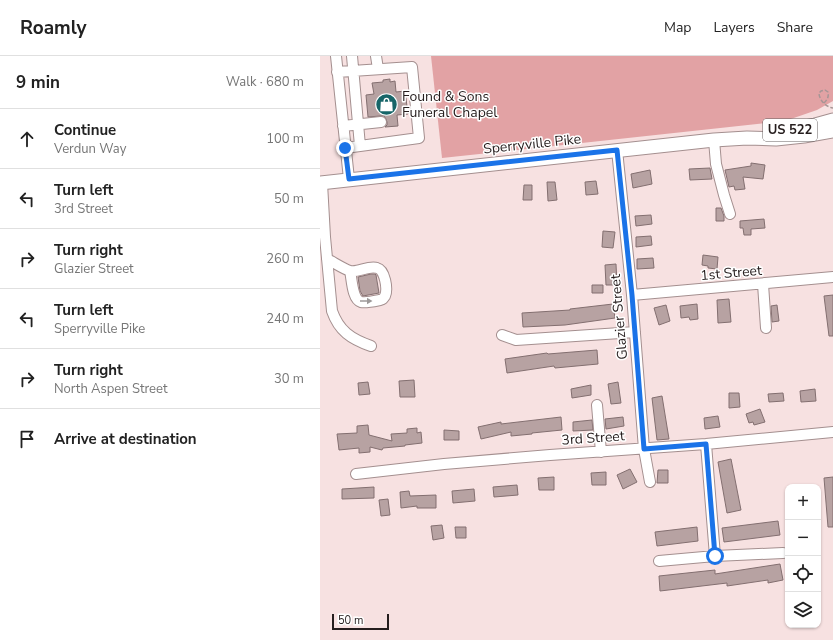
<!DOCTYPE html>
<meta charset="utf-8">
<style>
body{margin:0;font-family:"Nunito Sans",sans-serif;background:#f2f2f2;color:#222}
.controls{position:absolute;right:12px;bottom:12px;display:grid;overflow:hidden;border-radius:8px;box-shadow:0 1px 3px #0004}
.controls button{width:36px;height:36px;display:grid;place-items:center;padding:0;border:0;border-bottom:1px solid #e0e0e0;background:#fff;color:#222;font:20px sans-serif}
.scale{position:absolute;left:12px;bottom:10px;width:57px;box-sizing:border-box;padding-left:4px;border:2px solid #251d1d;border-top:0;font-size:11px;line-height:14px;white-space:nowrap;color:#251d1d;-webkit-text-stroke:3px #fff;paint-order:stroke}
.stop{position:absolute;width:12px;height:12px;margin:-9px;border:3px solid #1a73e8;border-radius:50%;background:#fff}
.stop.end{background:#1a73e8;border-color:#fff;box-shadow:0 1px 4px #0008}
.list{margin:0;padding:0;list-style:none}
h2{display:flex;justify-content:space-between;align-items:center;height:52px;margin:0;padding:0 16px;font-size:17px}
h2 small{font-size:13px;font-weight:400;color:#767676}
.list li{display:grid;grid-template-columns:26px 1fr auto;gap:12px;align-items:center;box-sizing:border-box;height:60px;padding:0 16px;border-top:1px solid #e0e0e0}
.list b{display:block;font-size:15px;white-space:nowrap}
.list p{margin:0;font-size:13px;white-space:nowrap;color:#767676}
.list em{font-size:13px;font-style:normal;color:#767676}
.icon{flex:none;width:22px;height:22px;fill:none;stroke:currentColor;stroke-width:2;stroke-linecap:round;stroke-linejoin:round}
.map{position:relative;flex:none;width:513px;height:584px;overflow:hidden}
header{display:flex;align-items:center;gap:24px;box-sizing:border-box;height:56px;padding:0 20px;background:#fff;border-bottom:1px solid #e0e0e0}
header strong{font-size:19px}
nav{display:flex;gap:22px;margin-inline-start:auto;font-size:14px}
main{display:flex}
aside{flex:1;background:#fff}
.map>svg:first-child{display:block}
</style>
<header>
<strong>Roamly</strong>
<nav><a>Map</a><a>Layers</a><a>Share</a></nav>
</header>
<main>
<aside>
<h2>9 min<small>Walk · 680 m</small></h2>
<ul class="list">
<li><svg class="icon" aria-label="ahead" viewBox="0 0 24 24"><path d="M12 20V5M6 11l6-6 6 6"/></svg><div><b>Continue</b><p>Verdun Way</p></div><em>100 m</em></li>
<li><svg class="icon" aria-label="left" viewBox="0 0 24 24"><path d="M17 20v-9H6M10 6l-5 5 5 5"/></svg><div><b>Turn left</b><p>3rd Street</p></div><em>50 m</em></li>
<li><svg class="icon" aria-label="right" viewBox="0 0 24 24"><path d="M7 20v-9h11M14 6l5 5-5 5"/></svg><div><b>Turn right</b><p>Glazier Street</p></div><em>260 m</em></li>
<li><svg class="icon" aria-label="left" viewBox="0 0 24 24"><path d="M17 20v-9H6M10 6l-5 5 5 5"/></svg><div><b>Turn left</b><p>Sperryville Pike</p></div><em>240 m</em></li>
<li><svg class="icon" aria-label="right" viewBox="0 0 24 24"><path d="M7 20v-9h11M14 6l5 5-5 5"/></svg><div><b>Turn right</b><p>North Aspen Street</p></div><em>30 m</em></li>
<li><svg class="icon" aria-label="arrive" viewBox="0 0 24 24"><path d="M6 21V4h12l-3 4 3 4H6"/></svg><div><b>Arrive at destination</b></div></li>
</ul>
</aside>
<div class="map">
<svg width="513" height="584" viewBox="0 0 513 584">
<rect width="100%" height="100%" fill="#f7e1e1"/>
<path fill="#e2a2a4" d="M111,0H513V45L497,54L465,65L122,102Z"/>
<path fill="#b7a2a2" stroke="#836f70" d="M70,23V26L75,25L76,36L85,35L88,58L77,59L78,70L65,71L67,69V66L66,63L64,60H60L48,61L46,39L54,38L52,27L63,26V24Z
M431,107L445,109L443,123L423,121L425,133L415,134L414,130L409,131L405,114L431,110Z
M390,112L392,123L370,124L369,113Z
M330,114L332,128L313,132L311,118Z
M276,125L278,138L266,139L265,126Z
M227,126H235L237,144L228,145Z
M204,129H212V144H203Z
M396,152H401L404,160V165H396Z
M331,159L332,168L316,170L315,160Z
M444,163L445,172L431,173V179H424L423,172H420V165Z
M283,175L295,176L293,192L282,191Z
M331,180L332,189L316,191V181Z
M383,199L398,201L397,213L388,212V210L382,209Z
M333,202L334,212L317,213V203Z
M296,208L297,229H286L285,209Z
M51,218H55L56,219L59,237L43,240L40,235L38,221Z
M272,229H283V237H272Z
M513,239V280H509L504,240Z
M409,243L411,266L398,267L397,244Z
M293,248L295,262L245,269L203,271L202,257L250,254V253Z
M377,248L378,263L370,264L369,261L361,262L360,250Z
M346,249L350,265L339,269L334,252Z
M457,249L459,265L452,266L451,250Z
M277,294L278,308L235,312L234,310L187,317L185,303L227,297L228,298Z
M94,324L95,341H80L79,325Z
M48,326L50,338L39,339L38,327Z
M298,326L301,347L291,348L288,328Z
M271,329V339L252,342L251,333Z
M495,333L496,345L481,346L480,335Z
M409,337H419L420,351L409,352Z
M463,337L464,345L449,346L448,338Z
M342,340L349,383L337,384L332,342Z
M440,353L445,366L434,369L433,366L429,367L426,358Z
M398,360L400,371L385,373L384,362Z
M241,361L242,374L212,377V378L191,380V376L161,383L158,371L181,366V368Z
M303,361L304,370L286,373L285,363Z
M272,364L273,374L253,375V366Z
M48,369L49,379L72,385L71,378L87,377V373L97,372V377L101,376L102,387L85,389V390L63,392L62,394L50,391V396L39,397V392L19,394L17,378L37,377V370Z
M124,374L139,375V384H124Z
M411,403L421,454L407,457L398,406Z
M310,413L317,426L303,433L297,419Z
M338,414H348V427H337Z
M286,416V429H272L271,417Z
M234,421V434H219L218,422Z
M513,421V471H508L504,422Z
M197,429L198,439L174,441L173,431Z
M54,431V442L22,443V433Z
M154,433L155,445L133,447L132,435Z
M89,435L90,440L116,439V452H97V450L81,452L80,436Z
M68,443L70,459L61,460L59,444Z
M458,465L460,479L404,486L402,472Z
M122,469L124,482L113,484L111,470Z
M135,471H146V482H136Z
M377,471L378,485L337,490L335,476Z
M460,508L463,524L448,527V524L407,530V527L340,535L339,520L395,514V518Z"/>
<g fill="none" stroke-linecap="round" stroke-linejoin="round">
<defs>
<path id="minor" d="M16,0L29,123
M56,0L58,13
M17,16L92,11L99,82L40,90
M23,70L61,66
M394,84L396,108L404,139L410,158
M25,92L40,90L32,0
M297,94L312,239L324,393L330,426
M2,127L5,181L12,255C19,275 31,283 51,290
M7,203C13,206 24,213 30,215C38,217 49,209 57,212C65,214 68,233 65,240C63,243 63,243 60,244C55,245 46,247 41,246C32,243 32,223 30,215
M443,228L446,272
M312,239L513,221
M182,279L196,284L315,276
M277,349L281,396
M386,388L395,500
M36,418L124,408L230,399L386,388L513,376
M339,505L395,500L463,497"/>
<path id="major" d="M468,74L495,69L513,64
M0,127L394,84L427,82L456,83L484,80L513,75"/>
</defs>
<use href="#minor" stroke="#a48f8f" stroke-width="12"/>
<use href="#major" stroke="#a48f8f" stroke-width="15"/>
<path stroke="#a69595" stroke-width="1.5" stroke-dasharray="4 2" stroke-linecap="butt" d="M504,47C507,44 509,41 508,36L505,34L501,35L499,37C499,44 506,51 513,52"/>
<use href="#minor" stroke="#fff" stroke-width="10"/>
<use href="#major" stroke="#fff" stroke-width="13"/>
</g>
<defs><path id="oneway-solid" d="M-6-.8H1V-3.2L6.5 0L1 3.2V.8H-6Z"/></defs>
<use fill="#9d9999" href="#oneway-solid" transform="translate(46 245)"/>
<g fill="none" stroke-linecap="round" stroke-linejoin="round">
<path stroke="#1a73e8" stroke-width="5" d="M25,92L29,123L297,94L312,239L324,393L386,388L395,500"/>
</g>
<defs>
<symbol id="shop-disc" viewBox="-11 -11 22 22"><circle r="9.5" fill="#166568" stroke="#fff"/><path d="M-5-2.5h2.3a2.7 3.5 0 0 1 5.4 0H5L5.5 6h-11ZM-1.5-2.5h3a1.5 2.3 0 0 0-3 0Z" fill="#fff"/></symbol>
</defs>
<g fill-rule="evenodd">
<use href="#shop-disc" x="54" y="36" width="25" height="25"/>
</g>
<g text-anchor="middle" dominant-baseline="central" stroke-width="3" stroke-linejoin="round" paint-order="stroke">
<rect fill="#fff" stroke="#666161" stroke-width="1" x="443" y="63" width="54" height="22" rx="3"/>
<g font-size="13" font-weight="bold" fill="#251d1d">
<text x="470" y="74">US 522</text>
</g>
<g font-size="14" fill="#251d1d" stroke="#fff" text-anchor="start">
<text x="82" y="40">Found &amp; Sons<tspan x="82" dy="16">Funeral Chapel</tspan></text>
</g>
<g font-size="14" fill="#251d1d" stroke="#fff">
<text transform="translate(212 88) rotate(-6)">Sperryville Pike</text>
<text transform="translate(411 217) rotate(-5)">1st Street</text>
<text transform="translate(299 261) rotate(-95)">Glazier Street</text>
<text transform="translate(273 382) rotate(-4)">3rd Street</text>
</g>
</g>
</svg>
<div class="controls">
<button>+</button>
<button>−</button>
<button><svg class="icon" aria-label="locate" viewBox="0 0 24 24"><circle cx="12" cy="12" r="6"/><path d="M12 2v4M12 18v4M2 12h4M18 12h4"/></svg></button>
<button><svg class="icon" aria-label="layers" viewBox="0 0 24 24"><path d="M12 4l9 5-9 5-9-5zM3 14l9 5 9-5"/></svg></button>
</div>
<div class="scale">50 m</div>
<div class="stop" style="left:395px;top:500px"></div>
<div class="stop end" style="left:25px;top:92px"></div>
</div>
</main>
